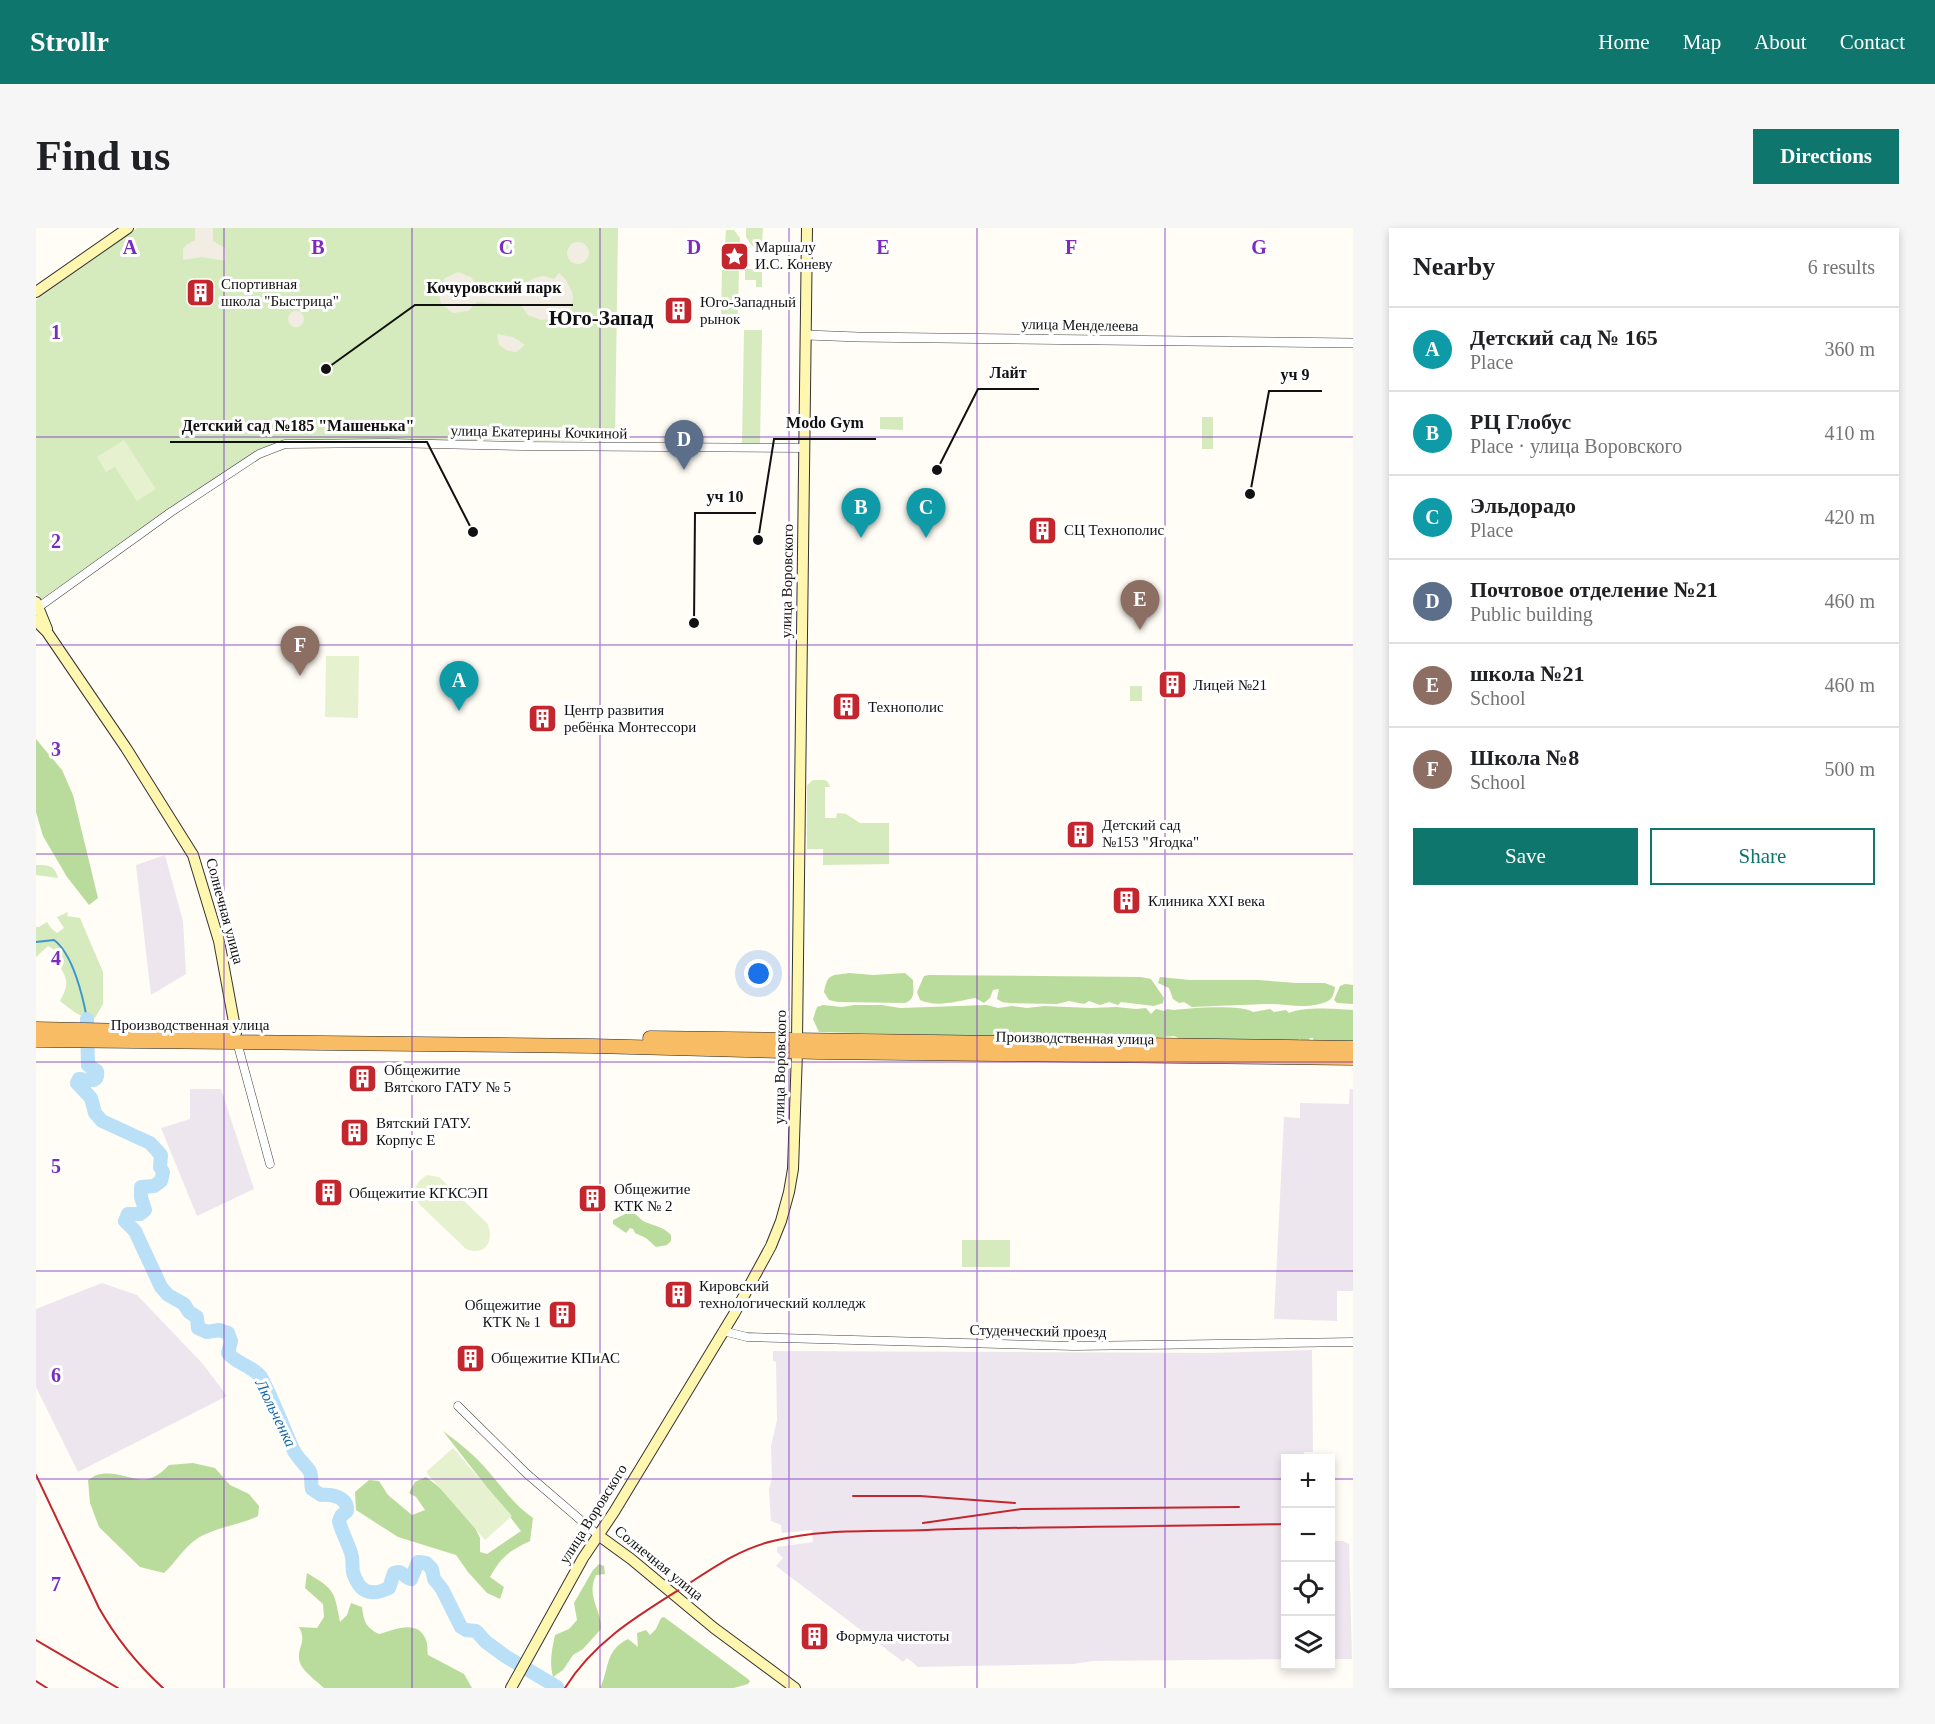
<!DOCTYPE html>
<meta charset="utf-8">
<style>
body{margin:0;font-family:"Times New Roman",serif;background:#f6f6f6;color:#202124}
.controls{position:absolute;right:18px;bottom:18px;display:grid;overflow:hidden;border-radius:0px;box-shadow:0 3px 9px #0003}
.controls button{width:54px;height:54px;display:grid;place-items:center;padding:0;border:0;border-bottom:2px solid #e0e0e0;background:#fff;color:#202124;font:30px sans-serif}
.you{position:absolute;left:723px;top:746px;width:21px;height:21px;margin:-15px;border:4px solid #fff;border-radius:50%;background:#1a73e8;box-shadow:0 0 0 9px #1a73e833}
.badge{display:grid;place-items:center;width:39px;height:39px;border-radius:50%;background:#0f766e;color:#fff;font-size:20px;font-weight:700}
.pin{position:absolute;translate:-50% -50px;filter:drop-shadow(0 2px 3px #0008)}
.pin::after{content:'';position:absolute;top:32px;width:21px;height:18px;background:inherit;clip-path:polygon(0 0,100% 0,50% 100%)}
.list{margin:0;padding:0;list-style:none}
h2{display:flex;justify-content:space-between;align-items:center;height:78px;margin:0;padding:0 24px;font-size:26px}
h2 small{font-size:20px;font-weight:400;color:#757577}
.list li{display:grid;grid-template-columns:39px 1fr auto;gap:18px;align-items:center;box-sizing:border-box;height:84px;padding:0 24px;border-top:2px solid #e0e0e0}
.list b{display:block;font-size:22px;white-space:nowrap}
.list p{margin:0;font-size:20px;white-space:nowrap;color:#757577}
.list em{font-size:20px;font-style:normal;color:#757577}
.actions{display:flex;gap:12px;padding:18px 24px}
.actions a{flex:1;padding:14px 0;border:2px solid #0f766e;border-radius:0px;text-align:center;font-size:21px;color:#0f766e}
.actions .main{background:#0f766e;color:#fff}
.icon{flex:none;width:33px;height:33px;fill:none;stroke:currentColor;stroke-width:2;stroke-linecap:round;stroke-linejoin:round}
.map{position:relative;flex:none;width:1317px;height:1460px;overflow:hidden;border-radius:0px}
header{display:flex;align-items:center;gap:36px;box-sizing:border-box;height:84px;padding:0 30px;background:#0f766e;color:#fff}
header strong{font-size:28px}
nav{display:flex;gap:33px;margin-inline-start:auto;font-size:21px}
.intro{display:flex;align-items:center;justify-content:space-between;box-sizing:border-box;height:144px;padding:0 36px}
h1{margin:0;font-size:42px}
.button{padding:15px 27px;border-radius:0px;background:#0f766e;color:#fff;font-size:21px;font-weight:700}
main{display:flex;gap:36px;padding:0 36px}
aside{flex:1;background:#fff;border-radius:0px;box-shadow:0 3px 9px #0003}
.map>svg:first-child{display:block}
</style>
<header>
<strong>Strollr</strong>
<nav><a>Home</a><a>Map</a><a>About</a><a>Contact</a></nav>
</header>
<div class="intro"><h1>Find us</h1><a class="button">Directions</a></div>
<main>
<div class="map">
<svg width="1317" height="1460" viewBox="0 0 1317 1460">
<rect width="100%" height="100%" fill="#fffdf5"/>
<path fill="#eee6ef" d="M129,627L147,693L150,746L115,767L100,637Z
M154,861H185L218,961L161,988L125,900L154,891Z
M1314,861H1317V1063H1301V1093L1238,1091L1248,889L1264,890V875L1313,876Z
M66,1055L101,1067L167,1136L191,1168L42,1244L0,1159V1081Z
M1276,1122L1277,1224H1268V1230H1250L1249,1431L1057,1433L1037,1436L882,1439L871,1430L867,1434L740,1338L747,1330L741,1324V1319L777,1314L776,1302L746,1305L745,1297L735,1293L733,1261L736,1251L735,1218L741,1192L740,1134L737,1133V1123L1173,1125Z
M1295,1313H1307L1313,1316L1316,1431H1295Z"/>
<path fill="#d5ebbd" d="M101,0H582L579,213L249,211L224,222L134,280L6,372L0,364V72Z
M710,0H727L726,18H716L710,9Z
M690,2H698L704,10V17H689Z
M709,41H726V59H720V52H709Z
M686,42H703L702,87H685Z
M708,102H726L724,215H706Z
M844,189H867V202L844,201Z
M1166,189H1177V221H1166Z
M1094,458H1106V473H1094Z
M777,552H789L792,554L794,559H789V590H800L801,585L810,586L824,595H853V636L787,637V621H771V557Z
M0,637C12,637 19,637 22,650L0,647Z
M32,684L31,688L44,690L67,744V776L59,790C45,791 34,781 24,773C39,746 23,749 20,723L12,718L0,729V699H3L11,694L15,700L21,705L28,700L21,689Z
M926,1012H974V1039H926Z"/>
<path fill="#b9dc9c" d="M0,511L26,542L37,567L62,670L53,677L31,649L7,608L0,584Z
M813,745L837,747L869,745L877,752C877,762 880,771 869,775L802,774L793,772L788,764C792,744 796,748 813,745Z
M893,747L1105,749L1115,751L1128,770L1127,775L1118,778L1085,774L1082,777L1073,774L1064,777L1053,773L1048,776L1033,773L1021,776L973,775L966,774L961,771L963,761L957,762L954,770L948,775L939,770C921,773 902,780 884,772L881,764L888,748Z
M1124,749L1154,752H1222L1260,755H1289L1299,759C1298,766 1297,771 1290,774C1271,782 1249,775 1230,776C1205,777 1180,778 1156,779L1148,774L1143,775L1137,771L1133,760L1122,755Z
M1309,756L1317,757V776L1301,775L1298,772L1304,758Z
M787,777L806,779L818,777H846L864,780L951,777L962,780L976,778L991,780L1008,778L1055,780L1080,779L1100,781L1110,780L1115,786L1120,781L1128,783L1131,781L1138,782C1152,780 1206,776 1217,784L1234,781L1238,784L1250,782L1253,785C1270,778 1299,781 1317,782V816L1278,814L1277,810H1274L1272,814L1268,815L1264,811L1258,814H1188L1184,811H1145L1138,808L1117,810L1098,807L1085,810L1004,807L980,809L783,804L777,791L781,779Z
M595,983C600,986 603,990 607,993C617,998 627,998 635,1007V1013L631,1017L620,1019L610,1010L599,1005L597,1001L594,1000L590,1005L577,996V992Z
M407,1203C423,1215 439,1227 452,1243C466,1259 479,1278 497,1290L494,1313C473,1323 465,1329 454,1349L468,1359L464,1371L451,1365L432,1344L420,1327L362,1309L320,1282L319,1264L333,1252L343,1253L352,1267L376,1287L389,1282L380,1269L373,1265L379,1254L390,1249L429,1279L444,1310V1324L451,1326L485,1303Z
M157,1235L179,1240L194,1257L213,1266L223,1278L222,1288C203,1297 181,1299 162,1310C148,1319 140,1334 128,1345L104,1339L63,1299L54,1275L52,1252C56,1250 60,1246 65,1246C94,1242 106,1266 133,1237Z
M563,1336L568,1338L569,1346L560,1347C550,1369 565,1380 565,1401L547,1421L537,1427L527,1442L517,1449C513,1433 516,1422 519,1407L533,1401L541,1392L538,1375L557,1342Z
M271,1345C299,1362 298,1362 304,1394L311,1387L315,1375L326,1379C328,1393 329,1399 343,1406C358,1402 382,1390 390,1412C392,1416 391,1423 392,1427L428,1446L436,1460H288C281,1453 264,1442 263,1431C262,1417 271,1415 263,1399L281,1400L288,1389L287,1376L269,1360Z
M628,1389L712,1451L714,1453L712,1456L698,1460H564C574,1440 568,1423 592,1411L602,1419L601,1405L610,1402L614,1407L620,1401L625,1390Z"/>
<path fill="#e6f2cf" d="M88,212L120,261L101,273L79,239L70,244L61,229Z
M290,428H323L322,490L289,489Z
M391,947L403,949L451,995C459,1012 450,1029 430,1021L383,976C377,961 378,956 391,947Z
M417,1220L476,1288L449,1312L390,1244Z"/>
<path fill="#f1ede2" d="M159,0H177V13L189,20V33L166,29L147,32V21L150,17L159,12Z
M531 25a11 11 0 1 1 22 0a11 11 0 1 1-22 0Z
M422,44L435,49L442,59L486,61L490,55L498,50L508,48L518,51L523,45L530,52L536,64L537,70L534,83L527,91L522,87L514,91L505,92L492,87L485,77L441,74L432,83L417,85L405,76L402,62L409,50Z
M252 91a8 8 0 1 1 16 0a8 8 0 1 1-16 0Z
M461,106L477,109L489,117L480,124L472,123L463,117Z"/>
<g fill="none" stroke-linecap="round" stroke-linejoin="round">
<path stroke="#3f96cf" stroke-width="2" d="M0,714L18,712C37,726 47,769 51,791"/>
<path stroke="#b9e0f7" stroke-width="14" d="M51,791L52,837L61,843C63,857 51,851 43,851L41,855L55,870L59,885L66,893L114,915L125,927L124,939L127,944L125,953L118,958L105,959V969L109,982L104,986H92L89,993L99,1003L125,1059L132,1067L148,1076L153,1084L161,1089L162,1100L171,1104L183,1102L192,1105L195,1113L192,1125C199,1135 215,1137 225,1149C237,1172 246,1196 256,1219C260,1229 267,1234 273,1242C277,1248 274,1254 276,1261L285,1267C296,1266 312,1269 311,1283L305,1288L303,1293C306,1306 314,1318 316,1329C317,1334 316,1339 317,1344C323,1364 334,1369 353,1360L358,1345C367,1341 368,1350 375,1351L382,1334L390,1335L396,1341L398,1351L406,1361L425,1399L430,1402L440,1403L450,1414L469,1428L521,1459"/>
<defs>
<path id="minor" d="M0,381L135,284L223,226L249,216L352,215L486,218L769,220
M201,814L234,936
M687,1103L711,1109L1038,1118L1317,1114
M422,1178L491,1246L562,1307"/>
<path id="tertiary" d="M771,107L822,109L1317,115"/>
<path id="secondary" d="M0,64L92,0
M0,374L11,401
M0,393L11,404L90,520L157,627L183,713L200,805
M761,812L771,0
M562,1307L595,1331L678,1400L759,1460
M475,1460L547,1330L578,1284L698,1086L735,1018L745,993L753,964L757,941L761,824"/>
<path id="trunk" d="M0,801L193,805
M614,810L1317,820
M0,812L557,818L781,824L1317,830"/>
</defs>
<use href="#minor" stroke="#444" stroke-width="9"/>
<use href="#tertiary" stroke="#444" stroke-width="10"/>
<use href="#secondary" stroke="#333" stroke-width="12"/>
<use href="#trunk" stroke="#222" stroke-width="15"/>
<use href="#minor" stroke="#fff" stroke-width="8"/>
<use href="#tertiary" stroke="#fff" stroke-width="9"/>
<use href="#secondary" stroke="#fff6b0" stroke-width="10"/>
<use href="#trunk" stroke="#f7bc64" stroke-width="14"/>
<path stroke="#c4262e" stroke-width="2" d="M0,1247L63,1380C80,1410 102,1437 127,1460
M817,1268H884L979,1275
M887,1295L986,1281L1203,1279
M0,1412L82,1460
M0,1453L11,1460
M529,1460C558,1413 603,1387 649,1358C677,1340 703,1321 737,1313C787,1300 840,1304 891,1302C1010,1298 1130,1299 1250,1296"/>
</g>
<path fill="none" stroke="#7b2cbf" stroke-width="1.5" stroke-opacity="0.55" d="M188,0V1460M376,0V1460M564,0V1460M753,0V1460M941,0V1460M1129,0V1460M0,209H1317M0,417H1317M0,626H1317M0,834H1317M0,1043H1317M0,1251H1250M1294,1251H1317"/>
<defs>
<symbol id="sight-square" viewBox="-11 -11 22 22"><rect x="-9" y="-9" width="18" height="18" rx="4" fill="#c4262e" stroke="#fff"/><path d="M0-6L1.8-2.2L6-1.7L2.9 1.2L3.7 5.4L0 3.3L-3.7 5.4L-2.9 1.2L-6-1.7L-1.8-2.2Z" fill="#fff"/></symbol>
<symbol id="building-square" viewBox="-11 -11 22 22"><rect x="-9" y="-9" width="18" height="18" rx="4" fill="#c4262e" stroke="#fff"/><path d="M-4-6H4V6H1V3H-1V6H-4ZM-2.5-4.3h1.7v1.8h-1.7ZM.8-4.3h1.7v1.8H.8ZM-2.5-1h1.7V.8h-1.7ZM.8-1h1.7V.8H.8Z" fill="#fff"/></symbol>
</defs>
<g fill-rule="evenodd">
<use href="#sight-square" x="682" y="12" width="33" height="33"/>
<use href="#building-square" x="148" y="48" width="33" height="33"/>
<use href="#building-square" x="626" y="66" width="33" height="33"/>
<use href="#building-square" x="990" y="286" width="33" height="33"/>
<use href="#building-square" x="1120" y="440" width="33" height="33"/>
<use href="#building-square" x="794" y="462" width="33" height="33"/>
<use href="#building-square" x="490" y="474" width="33" height="33"/>
<use href="#building-square" x="1028" y="590" width="33" height="33"/>
<use href="#building-square" x="1074" y="656" width="33" height="33"/>
<use href="#building-square" x="310" y="834" width="33" height="33"/>
<use href="#building-square" x="302" y="888" width="33" height="33"/>
<use href="#building-square" x="276" y="948" width="33" height="33"/>
<use href="#building-square" x="540" y="954" width="33" height="33"/>
<use href="#building-square" x="626" y="1050" width="33" height="33"/>
<use href="#building-square" x="510" y="1070" width="33" height="33"/>
<use href="#building-square" x="418" y="1114" width="33" height="33"/>
<use href="#building-square" x="762" y="1392" width="33" height="33"/>
</g>
<g text-anchor="middle" dominant-baseline="central" stroke-width="6" stroke-linejoin="round" paint-order="stroke">
<g font-size="15" fill="#111" stroke="#fff" text-anchor="start">
<text x="719" y="19">Маршалу<tspan x="719" dy="17">И.С. Коневу</tspan></text>
<text x="185" y="56">Спортивная<tspan x="185" dy="17">школа "Быстрица"</tspan></text>
<text x="664" y="74">Юго-Западный<tspan x="664" dy="17">рынок</tspan></text>
<text x="1028" y="302">СЦ Технополис</text>
<text x="1157" y="457">Лицей №21</text>
<text x="832" y="479">Технополис</text>
<text x="528" y="482">Центр развития<tspan x="528" dy="17">ребёнка Монтессори</tspan></text>
<text x="1066" y="597">Детский сад<tspan x="1066" dy="17">№153 "Ягодка"</tspan></text>
<text x="1112" y="673">Клиника XXI века</text>
<text x="348" y="842">Общежитие<tspan x="348" dy="17">Вятского ГАТУ № 5</tspan></text>
<text x="340" y="895">Вятский ГАТУ.<tspan x="340" dy="17">Корпус Е</tspan></text>
<text x="578" y="961">Общежитие<tspan x="578" dy="17">КТК № 2</tspan></text>
<text x="313" y="965">Общежитие КГКСЭП</text>
<text x="663" y="1058">Кировский<tspan x="663" dy="17">технологический колледж</tspan></text>
<text x="505" y="1077" text-anchor="end">Общежитие<tspan x="505" dy="17">КТК № 1</tspan></text>
<text x="455" y="1130">Общежитие КПиАС</text>
<text x="800" y="1408">Формула чистоты</text>
</g>
<g font-size="15" fill="#111" stroke="#fff">
<text transform="translate(1044 97) rotate(1)">улица Менделеева</text>
<text transform="translate(503 204) rotate(1)">улица Екатерины Кочкиной</text>
<text transform="translate(751 353) rotate(-89)">улица Воровского</text>
<text transform="translate(189 683) rotate(75)">Солнечная улица</text>
<text x="154" y="797">Производственная улица</text>
<text transform="translate(1039 810) rotate(1)">Производственная улица</text>
<text transform="translate(744 839) rotate(-89)">улица Воровского</text>
<text transform="translate(1002 1103) rotate(1)">Студенческий проезд</text>
<text transform="translate(557 1286) rotate(-58)">улица Воровского</text>
<text transform="translate(623 1335) rotate(39)">Солнечная улица</text>
</g>
<g font-size="16" font-style="italic" fill="#1768a6" stroke="#fff">
<text transform="translate(240 1185) rotate(64)">Люльченка</text>
</g>
<g font-size="21" font-weight="bold" fill="#111" stroke="#fff">
<text x="565" y="90">Юго-Запад</text>
</g>
</g>
<g font-size="20" text-anchor="middle" font-weight="bold" fill="#7b2cbf" stroke="#fff" stroke-width="6" stroke-linejoin="round" paint-order="stroke">
<text x="94" y="26">A</text>
<text x="282" y="26">B</text>
<text x="470" y="26">C</text>
<text x="658" y="26">D</text>
<text x="847" y="26">E</text>
<text x="1035" y="26">F</text>
<text x="1223" y="26">G</text>
<text x="20" y="111">1</text>
<text x="20" y="320">2</text>
<text x="20" y="528">3</text>
<text x="20" y="737">4</text>
<text x="20" y="945">5</text>
<text x="20" y="1154">6</text>
<text x="20" y="1363">7</text>
</g>
<path fill="none" stroke="#111" stroke-width="2" d="M290 141L379 77H537M901 242L942 161H1003M1214 266L1233 163H1286M722 312L738 211H840M437 304L391 214H134M658 395L659 285H720"/>
<g fill="#111" stroke="#fff" stroke-width="2">
<circle cx="290" cy="141" r="6"/>
<circle cx="901" cy="242" r="6"/>
<circle cx="1214" cy="266" r="6"/>
<circle cx="722" cy="312" r="6"/>
<circle cx="437" cy="304" r="6"/>
<circle cx="658" cy="395" r="6"/>
</g>
<g font-size="16" text-anchor="middle" font-weight="bold" fill="#111" stroke="#fff" stroke-width="6" stroke-linejoin="round" paint-order="stroke">
<text x="458" y="65">Кочуровский парк</text>
<text x="972" y="150">Лайт</text>
<text x="1259" y="152">уч 9</text>
<text x="789" y="200">Modo Gym</text>
<text x="262" y="203">Детский сад №185 "Машенька"</text>
<text x="689" y="274">уч 10</text>
</g>
</svg>
<div class="controls">
<button>+</button>
<button>−</button>
<button><svg class="icon" aria-label="locate" viewBox="0 0 24 24"><circle cx="12" cy="12" r="6"/><path d="M12 2v4M12 18v4M2 12h4M18 12h4"/></svg></button>
<button><svg class="icon" aria-label="layers" viewBox="0 0 24 24"><path d="M12 4l9 5-9 5-9-5zM3 14l9 5 9-5"/></svg></button>
</div>
<div class="you"></div>
<div class="pin badge" style="left:423px;top:483px;background:#0f9aa8">A</div>
<div class="pin badge" style="left:825px;top:310px;background:#0f9aa8">B</div>
<div class="pin badge" style="left:890px;top:310px;background:#0f9aa8">C</div>
<div class="pin badge" style="left:648px;top:242px;background:#5c6f8a">D</div>
<div class="pin badge" style="left:1104px;top:402px;background:#8d6e63">E</div>
<div class="pin badge" style="left:264px;top:448px;background:#8d6e63">F</div>
</div>
<aside>
<h2>Nearby<small>6 results</small></h2>
<ul class="list">
<li><span class="badge" style="background:#0f9aa8">A</span><div><b>Детский сад № 165</b><p>Place</p></div><em>360 m</em></li>
<li><span class="badge" style="background:#0f9aa8">B</span><div><b>РЦ Глобус</b><p>Place · улица Воровского</p></div><em>410 m</em></li>
<li><span class="badge" style="background:#0f9aa8">C</span><div><b>Эльдорадо</b><p>Place</p></div><em>420 m</em></li>
<li><span class="badge" style="background:#5c6f8a">D</span><div><b>Почтовое отделение №21</b><p>Public building</p></div><em>460 m</em></li>
<li><span class="badge" style="background:#8d6e63">E</span><div><b>школа №21</b><p>School</p></div><em>460 m</em></li>
<li><span class="badge" style="background:#8d6e63">F</span><div><b>Школа №8</b><p>School</p></div><em>500 m</em></li>
</ul>
<div class="actions"><a class="main">Save</a><a>Share</a></div>
</aside>
</main>
